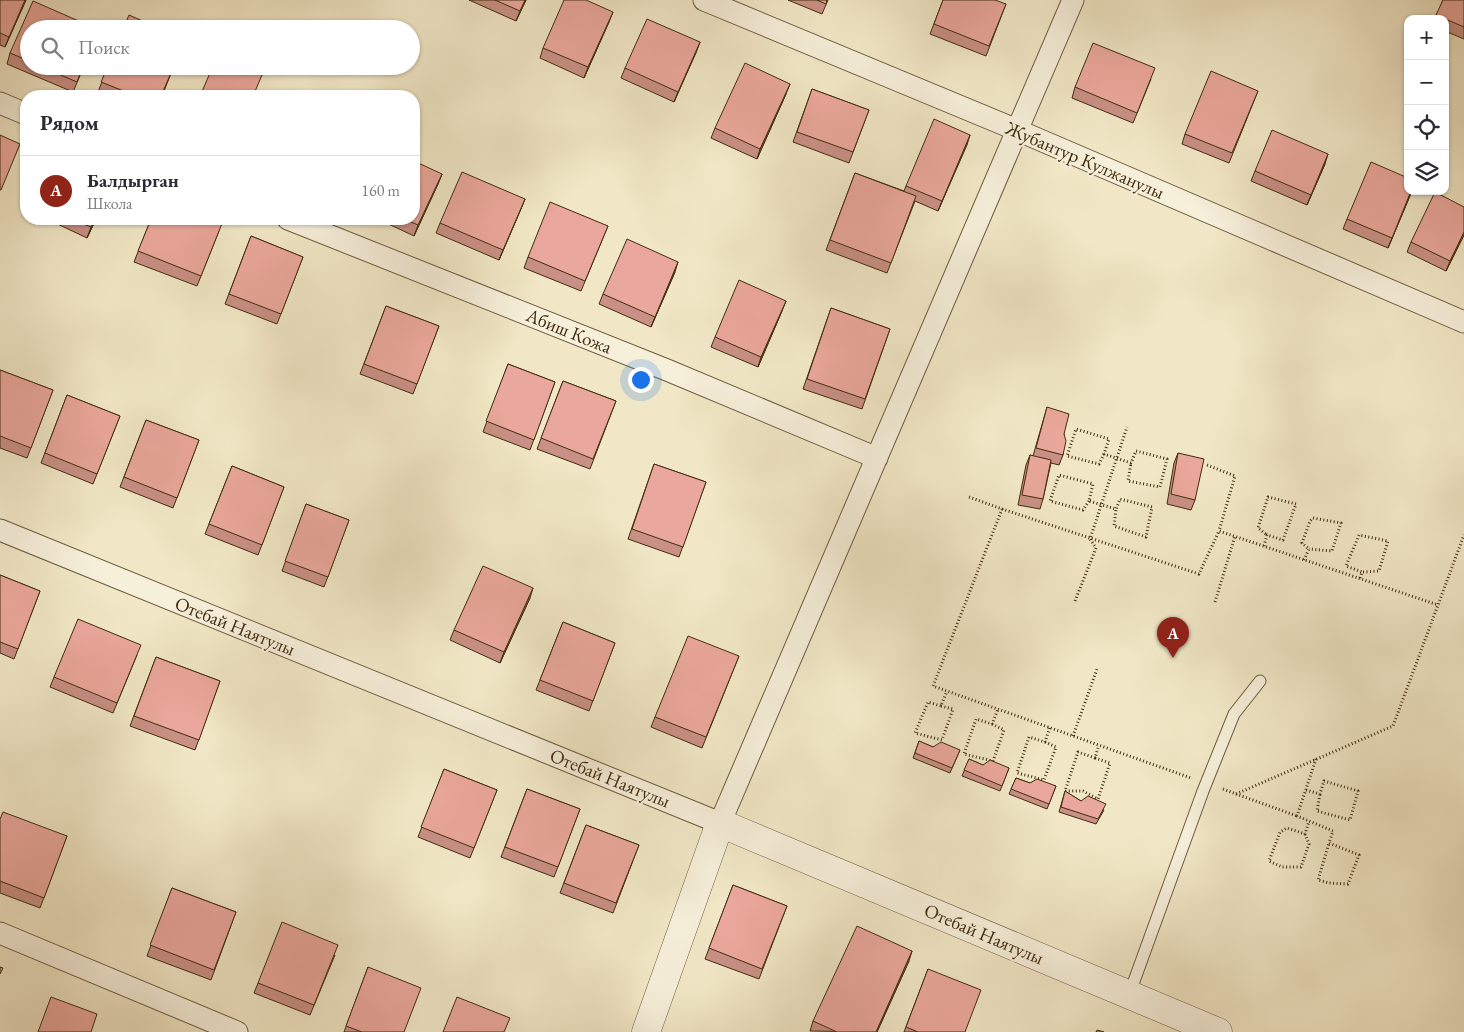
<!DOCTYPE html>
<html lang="ru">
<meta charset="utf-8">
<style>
body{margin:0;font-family:"EB Garamond",serif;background:#f7f7f7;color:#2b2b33}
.controls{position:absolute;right:15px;top:15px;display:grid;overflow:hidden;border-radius:10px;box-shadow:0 1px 4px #0004}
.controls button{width:45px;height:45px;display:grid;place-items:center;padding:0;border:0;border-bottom:1px solid #e1e1e2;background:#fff;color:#2b2b33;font:25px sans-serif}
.you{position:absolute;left:640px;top:379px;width:18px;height:18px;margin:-12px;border:4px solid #fff;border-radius:50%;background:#1a73e8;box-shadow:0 0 0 8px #1a73e833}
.badge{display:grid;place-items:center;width:32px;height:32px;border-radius:50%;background:#8f2418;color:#fff;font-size:16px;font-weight:700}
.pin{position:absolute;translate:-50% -41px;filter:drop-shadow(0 1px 2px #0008)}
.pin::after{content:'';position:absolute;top:26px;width:18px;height:15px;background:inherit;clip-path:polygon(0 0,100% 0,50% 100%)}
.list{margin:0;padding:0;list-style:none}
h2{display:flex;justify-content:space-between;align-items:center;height:65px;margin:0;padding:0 20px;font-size:21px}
h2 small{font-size:16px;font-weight:400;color:#7c7c81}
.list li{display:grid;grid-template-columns:32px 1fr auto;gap:15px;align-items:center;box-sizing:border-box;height:70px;padding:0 20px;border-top:1px solid #e1e1e2}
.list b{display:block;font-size:19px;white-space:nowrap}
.list p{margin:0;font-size:16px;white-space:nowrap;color:#7c7c81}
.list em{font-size:16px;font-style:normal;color:#7c7c81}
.icon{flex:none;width:28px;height:28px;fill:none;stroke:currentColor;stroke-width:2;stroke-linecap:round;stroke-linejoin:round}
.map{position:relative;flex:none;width:1464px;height:1032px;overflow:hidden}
.search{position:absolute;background:#fff;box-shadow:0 1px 4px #0004;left:20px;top:20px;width:400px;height:55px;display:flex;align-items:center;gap:12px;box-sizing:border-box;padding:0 18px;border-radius:28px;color:#7c7c81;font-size:19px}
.panel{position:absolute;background:#fff;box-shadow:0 1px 4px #0004;left:20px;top:90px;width:400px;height:135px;border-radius:20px}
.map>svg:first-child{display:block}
</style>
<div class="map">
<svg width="1464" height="1032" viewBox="0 0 1464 1032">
<rect width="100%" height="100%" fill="#f1e7c6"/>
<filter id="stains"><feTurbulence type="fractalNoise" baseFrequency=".004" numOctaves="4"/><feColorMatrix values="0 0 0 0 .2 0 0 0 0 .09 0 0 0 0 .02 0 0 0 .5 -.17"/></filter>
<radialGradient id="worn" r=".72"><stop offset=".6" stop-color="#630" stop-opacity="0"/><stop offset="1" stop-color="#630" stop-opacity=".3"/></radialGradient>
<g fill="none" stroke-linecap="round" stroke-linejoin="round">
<defs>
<path id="service" d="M1129,995L1203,791L1234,714L1260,681"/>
<path id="minor" d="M704,0L1017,130L1464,322
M0,103L26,114
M288,219L667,370L877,458
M0,530L720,823L1073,0
M0,933L237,1032"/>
<path id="tertiary" d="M646,1032L720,823L1218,1032"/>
</defs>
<use href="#service" stroke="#6d5b3d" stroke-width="13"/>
<use href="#minor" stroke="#6d5b3d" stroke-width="23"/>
<use href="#tertiary" stroke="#6d5b3d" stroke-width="29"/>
<path stroke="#412c0f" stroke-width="3" stroke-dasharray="1 2.5" stroke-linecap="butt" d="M1104,454L1099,464L1067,456L1076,429L1109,439L1104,454L1131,463L1136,451L1167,459L1160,487L1128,481L1131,463
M1207,465L1235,476L1219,531
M969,497L1002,509L933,686L1191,778
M1089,501L1083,510L1050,501L1059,475L1093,484L1089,501L1116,509L1120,499L1152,507L1146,537L1114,526L1116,509
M1002,509L1199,574L1219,531L1438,605
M1264,546L1267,535L1283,540L1296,504L1268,497L1258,528L1267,535
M1304,560L1309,549L1302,543L1310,521L1313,518L1341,523L1332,551L1309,549
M1360,578L1362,572L1346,566L1359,535L1388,541L1379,571L1362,572
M1075,601L1096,548L1090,539L1127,427
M1215,602L1235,536
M941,706L953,709L942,740L915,733L928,702L941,706L947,691
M992,724L1004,730L993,761L964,754L976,719L992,724L998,709
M1073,736L1097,669
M1045,742L1056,747L1044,780L1017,773L1029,737L1045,742L1050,727
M1095,758L1110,763L1098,799L1083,791H1065L1078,752L1095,758L1098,748
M1316,759L1297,816L1333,831L1329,843L1359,855L1348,884L1329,883L1318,880L1329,843
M1223,789L1236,794L1393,726L1464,535
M1306,790L1320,794L1324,781L1358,791L1350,820L1317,811L1320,794
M1236,794L1297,816
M1305,834L1309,844L1301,867H1282L1269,861L1280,832L1287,828L1305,834L1309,821"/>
<use href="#service" stroke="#f6efda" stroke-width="11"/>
<use href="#minor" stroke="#f6efda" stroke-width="21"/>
<use href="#tertiary" stroke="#f6efda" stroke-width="28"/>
</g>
<path fill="#c99085" stroke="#412c0f" d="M0,0H26L5,47L0,45Z
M469,0H526L516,21Z
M788,0H828L822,14Z
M943,0L1006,4L986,56L930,34Z
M1443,0H1464V39L1445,31V19H1435Z
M609,22L584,78L540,58L543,48Z
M29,29V66H84L73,92L7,64L10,53Z
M700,42L674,102L621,78L625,68Z
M108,66H174L162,96H108L98,92Z
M1151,79L1133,123L1072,98L1075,87Z
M812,89L869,110L849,163L793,142Z
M1258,91L1229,163L1182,144L1185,134Z
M786,94L757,159L711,138L715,128Z
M970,135L938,211L915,201L887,273L826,250L855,173L904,191L906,186Z
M1325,164L1307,205L1251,181L1255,171Z
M442,174L438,184L414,236L378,219H414Z
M1412,191L1388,248L1343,229L1347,219Z
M525,199L499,260L436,233L440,223Z
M1464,207V235L1446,271L1407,252L1411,242Z
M47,219H96L87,238Z
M151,219L219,231L197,286L134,262Z
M608,226L581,291L524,268L528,257Z
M251,236L303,257L277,324L225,304Z
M675,272L651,327L599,304L603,294Z
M386,306L439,326L413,394L360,374Z
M831,308L890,329L862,409L803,389Z
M782,311L758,367L711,347L715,337Z
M508,364L555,382L530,450L483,432Z
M0,370L53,390L27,458L0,448Z
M563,381L616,401L590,469L537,449Z
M67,395L120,416L93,484L41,463Z
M1047,407L1064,434L1063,455L1059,465L1051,463L1043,499L1040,509L1018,505L1026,465L1030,455L1033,456Z
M146,420L199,440L173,508L120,487Z
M1178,453L1195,500L1191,510L1167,504L1174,463Z
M654,464L706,482L679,557L628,539Z
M232,466L284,487L258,555L205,534Z
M306,504L349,520L324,587L282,571Z
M0,575L40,591L14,659L0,653Z
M530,598L500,663L450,640L454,630Z
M563,622L615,643L589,711L536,690Z
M137,655L113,713L50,687L54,677Z
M739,656L702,748L651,727L655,717Z
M156,657L220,681L195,750L130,726Z
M919,741L933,747L960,750L950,773L913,758Z
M969,759L983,765L1009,768L1000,791L962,776Z
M444,769L497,790L470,858L418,837Z
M1016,778L1030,783L1056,786L1047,809L1009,794Z
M527,789L580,809L554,877L501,857Z
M1065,791L1081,801L1104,810L1096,824L1059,812Z
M0,819L67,836L40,908L0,893Z
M586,825L639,845L613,913L560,893Z
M733,885L787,906L759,979L705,959Z
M172,888L236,912L211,980L147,956Z
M335,955L310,1015L254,993L258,983Z
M909,961L877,1032L810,1031L813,1021Z
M368,967L404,1032H344Z
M928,969L965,1032H904Z"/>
<path fill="#a4756c" stroke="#412c0f" d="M25,0H26L5,47L9,37Z
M525,0H526L516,21L520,11Z
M613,12L609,22L584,78L588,67Z
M700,42L696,53L674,102L678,92Z
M790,84L786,94L757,159L760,149Z
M970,135L967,145L938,211L942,201Z
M1328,154L1325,164L1307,205L1311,195Z
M442,174L438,184L414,236L418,225Z
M1411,191H1412L1388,248L1392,238Z
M525,199L521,209L499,260L503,250Z
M95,219H96L87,238L91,227Z
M1464,232V235L1446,271L1450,261Z
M678,262L675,272L651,327L655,317Z
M786,301L782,311L758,367L761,357Z
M533,588L530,598L500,663L504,652Z
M912,951L909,961L877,1032H876Z"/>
<path fill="#eaa79b" stroke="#412c0f" d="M0,0H25L9,37L0,33Z
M495,0H525L520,11Z
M564,0H586L613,12L588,67L543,48Z
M817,0H827L826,4Z
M943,0H995L1006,4L989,46L934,24Z
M1443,0H1464V27L1436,15Z
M33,1L97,29H29V61L10,53Z
M129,15L161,29H123Z
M647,19L700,42L678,92L625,68Z
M1093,43L1155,68L1137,113L1075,87Z
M745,63L790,84L760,149L715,128Z
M40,66H83L77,82Z
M108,66H174L161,96H136L101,82Z
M213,66H241L262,75L253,96H200Z
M1211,71L1258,91L1232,153L1185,134Z
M812,89L869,110L853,152L797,132Z
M934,119L970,135L942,201L906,186Z
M1272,130L1328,154L1311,195L1255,171Z
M0,135L20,144L1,190H0Z
M414,161L442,174L418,225L404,219H414Z
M1371,162L1408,178V191H1411L1392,238L1347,219Z
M462,172L525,199L503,250L440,223Z
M855,173L916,196L891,263L830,240Z
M1435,192L1464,207V232L1450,261L1411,242Z
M550,202L608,226L585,281L528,257Z
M72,219H95L91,227Z
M151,219H217L223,221L201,276L138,251Z
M251,236L303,257L281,314L229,294Z
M627,239L678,262L655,317L603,294Z
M739,280L786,301L761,357L715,337Z
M386,306L439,326L417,384L364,364Z
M831,308L890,329L865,399L807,379Z
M508,364L555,382L534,440L486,421Z
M0,370L53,390L31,448L0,436Z
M563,381L616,401L593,459L541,438Z
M67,395L120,416L97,474L45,453Z
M1047,407L1069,414L1064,434L1066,441L1063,455L1036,448Z
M146,420L199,440L177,498L124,477Z
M1178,453L1204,459L1195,500L1171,494Z
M1030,455L1051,460L1043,499L1022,495Z
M654,464L706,482L683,547L632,529Z
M232,466L284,487L262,545L209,524Z
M306,504L349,520L328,577L285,561Z
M483,566L533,588L504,652L454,630Z
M0,575L40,591L18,649L0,642Z
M78,619L141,645L117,703L54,677Z
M563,622L615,643L593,701L540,680Z
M688,636L739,656L706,737L655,717Z
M156,657L220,681L199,740L134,716Z
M919,741L933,747L941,742L960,750L952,768L915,753Z
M969,759L983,765L990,760L1009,768L1002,786L964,770Z
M444,769L497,790L474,848L421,827Z
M1016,778L1030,783L1037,779L1056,786L1049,804L1011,789Z
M527,789L580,809L558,867L505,847Z
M1065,791L1081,801L1088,796L1106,804L1098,819L1061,807Z
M3,812L67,836L44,898L0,881V819Z
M586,825L639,845L616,903L564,883Z
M733,885L787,906L762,969L709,948Z
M172,888L236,912L214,970L150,945Z
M282,922L338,945L314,1005L258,983Z
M857,926L912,951L876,1032H837L813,1021Z
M0,967L3,968L0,974Z
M368,967L421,988L404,1032H362L346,1026Z
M928,969L981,990L965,1032H918L906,1027Z
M51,997L97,1014L91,1032H38Z
M457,997L510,1018L504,1032H443Z
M1097,1030L1104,1032H1096Z"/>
<g text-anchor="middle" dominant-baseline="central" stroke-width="4.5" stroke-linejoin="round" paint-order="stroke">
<g font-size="19" fill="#412c0f" stroke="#f6efda">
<text transform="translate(1085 160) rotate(23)">Жубантур Кулжанулы</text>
<text transform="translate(569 331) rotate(22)">Абиш Кожа</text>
<text transform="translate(235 626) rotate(22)">Отебай Наятулы</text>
<text transform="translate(610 778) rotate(22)">Отебай Наятулы</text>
<text transform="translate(984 934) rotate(23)">Отебай Наятулы</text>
</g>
</g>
<rect width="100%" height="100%" filter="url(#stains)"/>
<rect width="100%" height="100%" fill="url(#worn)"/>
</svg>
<div class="controls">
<button>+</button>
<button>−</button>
<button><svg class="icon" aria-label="locate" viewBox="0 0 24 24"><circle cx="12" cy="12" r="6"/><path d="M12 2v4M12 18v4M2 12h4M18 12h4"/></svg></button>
<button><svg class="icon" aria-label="layers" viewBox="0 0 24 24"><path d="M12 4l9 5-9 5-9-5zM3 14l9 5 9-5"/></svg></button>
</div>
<div class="you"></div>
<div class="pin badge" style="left:1173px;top:658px">A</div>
<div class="search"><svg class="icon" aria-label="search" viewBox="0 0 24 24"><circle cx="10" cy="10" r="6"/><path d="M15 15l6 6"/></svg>Поиск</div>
<section class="panel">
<h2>Рядом<small></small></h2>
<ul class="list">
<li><span class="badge">A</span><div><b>Балдырган</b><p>Школа</p></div><em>160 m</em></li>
</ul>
</section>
</div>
